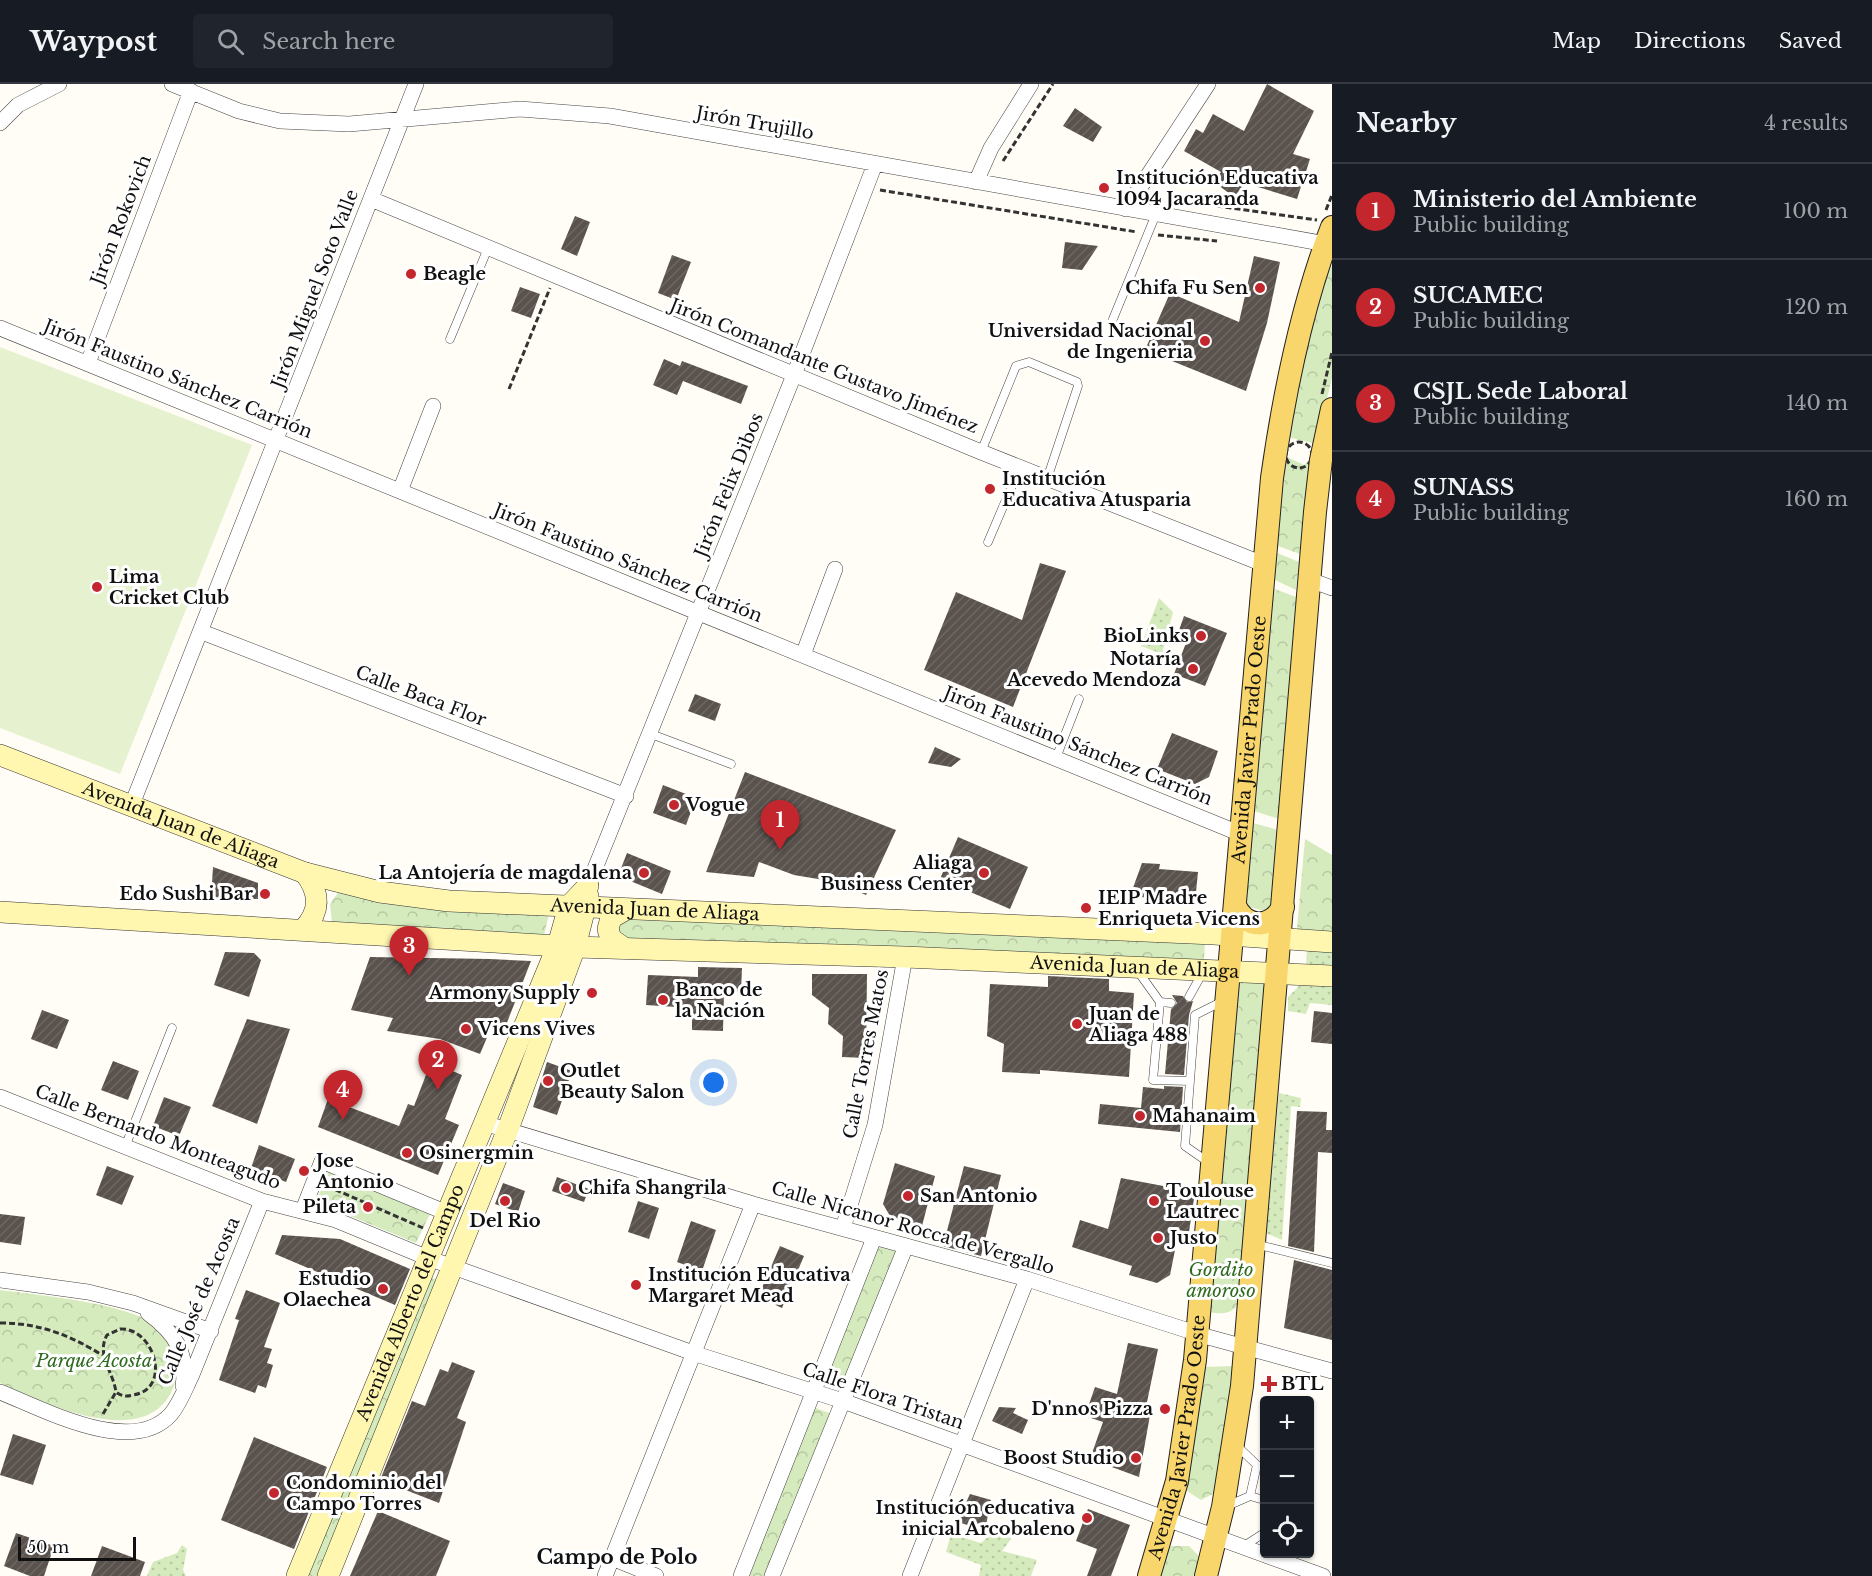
<!DOCTYPE html>
<meta charset="utf-8">
<style>
body{margin:0;font-family:"Libre Baskerville",serif;background:#20242c;color:#f1f3f6}
.controls{position:absolute;right:18px;bottom:18px;display:grid;overflow:hidden;border-radius:6px;box-shadow:0 2px 4px #0004}
.controls button{width:54px;height:54px;display:grid;place-items:center;padding:0;border:0;border-bottom:2px solid #363941;background:#171b24;color:#f1f3f6;font:30px sans-serif}
.scale{position:absolute;left:18px;bottom:15px;width:118px;box-sizing:border-box;padding-left:6px;border:3px solid #111;border-top:0;font-size:16px;line-height:21px;white-space:nowrap;color:#111;-webkit-text-stroke:4px #fff;paint-order:stroke}
.you{position:absolute;left:714px;top:999px;width:21px;height:21px;margin:-15px;border:4px solid #fff;border-radius:50%;background:#1a73e8;box-shadow:0 0 0 9px #1a73e833}
.badge{display:grid;place-items:center;width:39px;height:39px;border-radius:50%;background:#c4262e;color:#fff;font-size:20px;font-weight:700}
.pin{position:absolute;translate:-50% -50px;filter:drop-shadow(0 2px 3px #0008)}
.pin::after{content:'';position:absolute;top:32px;width:21px;height:18px;background:inherit;clip-path:polygon(0 0,100% 0,50% 100%)}
.list{margin:0;padding:0;list-style:none}
h2{display:flex;justify-content:space-between;align-items:center;height:78px;margin:0;padding:0 24px;font-size:26px}
h2 small{font-size:20px;font-weight:400;color:#9ea1a6}
.list li{display:grid;grid-template-columns:39px 1fr auto;gap:18px;align-items:center;box-sizing:border-box;height:96px;padding:0 24px;border-top:2px solid #363941}
.list b{display:block;font-size:22px;white-space:nowrap}
.list p{margin:0;font-size:20px;white-space:nowrap;color:#9ea1a6}
.list em{font-size:20px;font-style:normal;color:#9ea1a6}
.icon{flex:none;width:33px;height:33px;fill:none;stroke:currentColor;stroke-width:2;stroke-linecap:round;stroke-linejoin:round}
.map{position:relative;flex:none;width:1332px;height:1492px;overflow:hidden}
header{display:flex;align-items:center;gap:36px;box-sizing:border-box;height:84px;padding:0 30px;background:#171b24;border-bottom:2px solid #363941}
header strong{font-size:28px}
nav{display:flex;gap:33px;margin-inline-start:auto;font-size:21px}
.search{width:420px;height:54px;background:#20242c;display:flex;align-items:center;gap:15px;box-sizing:border-box;padding:0 21px;border-radius:6px;color:#9ea1a6;font-size:22px}
main{display:flex}
aside{flex:1;background:#171b24}
.map>svg:first-child{display:block}
</style>
<header>
<strong>Waypost</strong>
<div class="search"><svg class="icon" aria-label="search" viewBox="0 0 24 24"><circle cx="10" cy="10" r="6"/><path d="M15 15l6 6"/></svg>Search here</div>
<nav><a>Map</a><a>Directions</a><a>Saved</a></nav>
</header>
<main>
<div class="map">
<svg width="1332" height="1492" viewBox="0 0 1332 1492">
<defs>
<pattern id="grass-dots" width="8" height="8" patternUnits="userSpaceOnUse" patternTransform="scale(1.5)"><rect width="8" height="8" fill="#d5ebbd"/><path d="M2 2h.1M6 6h.1" fill="none" stroke="#b6c8a1" stroke-width="1.8" stroke-linecap="round"/></pattern>
<pattern id="park-crowns" width="20" height="18" patternUnits="userSpaceOnUse" patternTransform="scale(1.5)"><rect width="20" height="18" fill="#d5ebbd"/><path d="M2 6a3 3 0 1 1 6 0M12 15a3 3 0 1 1 6 0" fill="none" stroke="#b6c8a1"/></pattern>
<pattern id="building-hatch" width="6" height="6" patternUnits="userSpaceOnUse" patternTransform="scale(1.5)"><rect width="6" height="6" fill="#5a524d"/><path d="M-1 1l2-2M0 6l6-6M5 7l2-2" fill="none" stroke="#6d6662"/></pattern>
</defs>
<rect width="100%" height="100%" fill="#fffdf5"/>
<path fill="url(#grass-dots)" d="M1159,514L1173,528L1162,570L1141,562Z
M1307,865L1332,868V885L1306,883Z
M1303,898L1332,902V921L1310,919L1306,930L1288,927V913Z
M1279,1009L1301,1014L1300,1023L1291,1022L1282,1156L1266,1149Z
M998,1444L1011,1455L1002,1467L1037,1476L1031,1492H979L981,1481L946,1468L951,1450L981,1459Z
M182,1461L187,1465L183,1486L186,1492H147L153,1478L177,1469Z"/>
<path fill="url(#park-crowns)" d="M1332,180V294L1316,360L1288,353L1313,232Z
M1285,372L1304,381L1311,374L1300,470L1275,461Z
M1275,468L1299,478L1296,506L1273,495Z
M1272,504L1296,513L1279,735L1254,727Z
M1253,739L1278,746L1272,826L1265,827L1245,822Z
M1305,755L1332,771V848L1297,845Z
M344,800L551,821L542,860L332,839L330,820Z
M605,827L1205,857L1204,876L601,860Z
M1230,887L1267,888L1239,1220C1230,1231 1222,1230 1209,1228Z
M329,1085L431,1128L416,1159L316,1118Z
M872,1161L903,1167L849,1300L821,1290Z
M425,1191L438,1196L321,1492H300Z
M0,1206C36,1211 130,1219 156,1242C170,1254 180,1276 176,1295C156,1373 45,1320 0,1299Z
M1233,1282L1217,1408L1201,1416L1187,1407L1204,1283Z
M808,1321L837,1332L772,1492H743Z
M1170,1462H1189L1202,1475L1196,1492H1159Z"/>
<path fill="#e6f2cf" d="M0,263L252,361L120,690L0,644Z"/>
<path fill="url(#building-hatch)" d="M1267,0L1314,27L1293,70L1310,75L1297,115L1245,99L1234,113L1214,98L1221,88L1184,67L1196,45L1203,49L1213,30L1244,47Z
M1075,24L1102,43L1093,58L1063,42Z
M575,132L590,138L577,172L561,165Z
M1065,158L1098,162L1082,186L1062,184Z
M672,171L691,178L676,216L658,209Z
M1254,172L1280,178L1267,239L1246,307L1145,266L1170,209L1239,238Z
M520,203L540,210L531,234L511,227Z
M664,275L680,282L682,277L748,302L741,320L683,297L677,311L653,301Z
M1040,479L1066,487L1013,623L924,586L956,508L1022,536Z
M1184,532L1227,549L1205,602L1174,590L1186,559L1176,555Z
M695,610L721,620L715,637L688,627Z
M1172,649L1218,667L1209,693L1195,700L1157,685Z
M935,663L961,675L951,683L928,679Z
M745,688L896,746L866,811L836,798L794,791L759,778L754,793L706,788Z
M663,701L696,714L686,741L653,729Z
M958,753L1028,783L1010,825L940,795Z
M627,769L671,787L662,810L618,792Z
M1142,779L1160,780L1159,785L1198,788L1195,818L1130,812Z
M213,783L258,799V815L211,814Z
M225,868L254,869L261,876L249,913L214,901Z
M370,873L490,875L531,877L506,941L494,937L480,970L440,955L387,947L393,934L351,926Z
M698,883L742,884L741,908H724L723,947L692,946V924L646,921L648,891L698,893Z
M812,890H867L866,974L842,973L843,952L828,940L829,924L812,911Z
M1048,892L1109,895V907L1134,909L1129,993L1040,986V990L1002,988L1004,960L987,952L990,900L1048,903Z
M1172,911L1183,912L1187,918L1193,917L1189,931L1184,991L1165,990L1171,925L1177,919Z
M42,926L69,936L57,965L31,955Z
M1314,927L1332,929V960L1311,958Z
M247,935L290,945L257,1040L212,1022Z
M113,977L139,987L128,1016L101,1006Z
M431,978L462,991L445,1035L459,1041L438,1091L318,1043L328,1015L399,1042L408,1020L414,1022Z
M547,978L572,987L557,1031L533,1023Z
M1164,1002L1183,1003L1180,1048L1098,1040L1100,1020L1141,1024L1143,1003L1164,1005Z
M164,1013L191,1023L179,1052L153,1042Z
M1297,1027L1327,1028L1326,1046H1332V1069L1318,1068L1314,1168L1288,1162Z
M259,1061L295,1075L286,1098L251,1084Z
M895,1079L935,1092L922,1142L890,1132L883,1120Z
M107,1082L134,1092L122,1121L96,1111Z
M964,1082L1001,1091L981,1172L943,1162Z
M557,1093L589,1105L584,1118L552,1107Z
M1121,1094L1195,1108L1189,1148L1179,1146L1170,1191L1157,1199L1129,1191L1132,1182L1072,1163L1080,1136L1108,1145Z
M503,1099L525,1107L518,1128L495,1120Z
M638,1117L659,1124L649,1155L628,1148Z
M0,1130L25,1133L21,1161L0,1158Z
M691,1137L716,1146L702,1187L677,1178Z
M282,1151L340,1155L410,1185L395,1221L275,1170Z
M780,1162L804,1172L782,1224L758,1213Z
M1294,1176L1332,1186V1256L1284,1244Z
M246,1206L280,1219L264,1263L272,1265L267,1279L273,1281L266,1304L258,1301L255,1309L219,1296L239,1236L235,1235Z
M1128,1259L1158,1265L1147,1318L1152,1320L1139,1393L1090,1375L1103,1338L1085,1332L1095,1303L1117,1310Z
M452,1278L475,1287L457,1334L466,1338L439,1419L380,1396L412,1317L425,1322L440,1285L448,1288Z
M999,1323L1016,1324L1013,1329L1028,1336L1022,1350L992,1337Z
M13,1350L46,1361L33,1401L0,1391Z
M254,1353L327,1383L294,1465L221,1436Z
M970,1410L991,1416L985,1446L957,1438Z
M1088,1425L1130,1441L1111,1492H1087L1097,1465L1076,1457Z
M378,1427L450,1457L436,1492H350Z
M16,1449L54,1462L44,1492H30L4,1482Z
M102,1462L145,1478L140,1492H91Z"/>
<g fill="none" stroke-linecap="round" stroke-linejoin="round">
<defs>
<path id="service" d="M1113,235L1156,130
M450,255L488,164
M981,368L1016,282L1029,278L1077,298L1078,302L1047,395
M988,458L1020,383
M651,650L731,680
M1056,674L1079,615
M1137,886L1160,918L1171,919
M1189,913L1203,888
M1160,918L1153,996L1190,997
M125,1063L172,944
M1208,1078L1185,1062L1195,931L1223,917
M1255,1160L1332,1179
M1250,1412L1264,1416
M1227,1422L1250,1412L1257,1381L1237,1362
M1244,1462L1264,1449
M593,1472L611,1479"/>
<path id="minor" d="M172,0L239,27L280,37L349,40L520,25L610,32L1332,161
M0,39L18,21L59,0
M976,98L991,64L1031,0
M371,115L981,368L1263,480
M1126,125L1208,0
M0,244L1241,750
M88,279L191,7
M400,407L433,322
M1310,496L1332,504
M202,548L626,712
M803,571L835,485
M131,723L416,0
M588,802L794,291L875,80
M0,1013L262,1117L336,1136L428,1174L696,1270L843,1317L1323,1492
M484,1039L753,1120L1027,1195L1208,1253L1332,1287
M303,1126L322,1077L447,1129
M843,1144L875,1041L905,873
M0,1196L88,1208L133,1219L211,1247
M148,1229C175,1249 188,1268 183,1302
M0,1308C43,1325 132,1374 171,1330C180,1319 185,1305 191,1293L262,1117
M612,1474L656,1492
M605,1492L753,1120
M741,1492L874,1154
M772,1492L906,1162
M910,1492L1027,1195"/>
<g id="secondary">
<path id="s1" d="M0,671L305,789L380,808L449,817L1214,850L1332,858"/>
<path id="s2" d="M0,828L575,863L905,873L1332,892"/>
<path d="M304,845C321,826 320,809 305,789"/>
<path d="M624,864L611,855L608,845L611,834L625,826"/>
<path id="s3" d="M297,1492L558,861L569,822L588,802"/>
<path d="M328,1492L508,1045L575,863L588,812"/>
</g>
<g id="primary">
<path d="M1235,822C1246,845 1271,845 1283,823"/>
<path id="s4" d="M1149,1492L1177,1397L1195,1276L1272,394C1284,309 1301,223 1332,143"/>
<path d="M1206,1492L1223,1423L1242,1302L1315,428L1321,376L1332,325"/>
</g>
</defs>
<use href="#service" stroke="#444" stroke-width="9"/>
<use href="#minor" stroke="#444" stroke-width="16"/>
<use href="#secondary" stroke="#333" stroke-width="22"/>
<use href="#primary" stroke="#222" stroke-width="24"/>
<path stroke="#333" stroke-width="3" stroke-dasharray="6 3" stroke-linecap="butt" d="M1003,77L1053,0
M880,106L1137,148
M1181,117L1317,136
M1326,126L1332,111
M1158,151L1217,157
M509,305L550,204
M1322,310L1332,268
M1286 371a13 13 0 1 1 26 0a13 13 0 1 1-26 0Z
M327,1102L423,1144
M0,1239C39,1239 70,1251 102,1271
M120,1245C154,1243 173,1305 133,1311C126,1313 121,1312 116,1308C113,1287 96,1271 107,1251Z
M103,1330L116,1308"/>
<use href="#service" stroke="#fff" stroke-width="8"/>
<use href="#minor" stroke="#fff" stroke-width="15"/>
<use href="#secondary" stroke="#fff6b0" stroke-width="21"/>
<use href="#primary" stroke="#f9d66b" stroke-width="22"/>
</g>
<g fill="#c4262e" stroke="#fff" stroke-width="2">
<circle cx="1104" cy="104" r="6"/>
<circle cx="411" cy="190" r="6"/>
<circle cx="1260" cy="204" r="6"/>
<circle cx="1205" cy="257" r="6"/>
<circle cx="990" cy="405" r="6"/>
<circle cx="97" cy="503" r="6"/>
<circle cx="1201" cy="552" r="6"/>
<circle cx="1193" cy="585" r="6"/>
<circle cx="674" cy="721" r="6"/>
<circle cx="644" cy="789" r="6"/>
<circle cx="984" cy="789" r="6"/>
<circle cx="265" cy="810" r="6"/>
<circle cx="1086" cy="824" r="6"/>
<circle cx="592" cy="909" r="6"/>
<circle cx="663" cy="916" r="6"/>
<circle cx="1077" cy="940" r="6"/>
<circle cx="466" cy="945" r="6"/>
<circle cx="548" cy="997" r="6"/>
<circle cx="1140" cy="1032" r="6"/>
<circle cx="407" cy="1069" r="6"/>
<circle cx="304" cy="1087" r="6"/>
<circle cx="566" cy="1104" r="6"/>
<circle cx="908" cy="1112" r="6"/>
<circle cx="505" cy="1117" r="6"/>
<circle cx="1154" cy="1117" r="6"/>
<circle cx="368" cy="1123" r="6"/>
<circle cx="1158" cy="1154" r="6"/>
<circle cx="636" cy="1201" r="6"/>
<circle cx="383" cy="1205" r="6"/>
<path d="M1266 1291h6v6h6v6h-6v6h-6v-6h-6v-6h6z"/>
<circle cx="1165" cy="1325" r="6"/>
<circle cx="1136" cy="1374" r="6"/>
<circle cx="274" cy="1409" r="6"/>
<circle cx="1087" cy="1434" r="6"/>
</g>
<g text-anchor="middle" dominant-baseline="central" stroke-width="6" stroke-linejoin="round" paint-order="stroke">
<g font-size="18" fill="#111" stroke="#fff">
<text transform="translate(755 39) rotate(10)">Jirón Trujillo</text>
<text transform="translate(121 136) rotate(-69)">Jirón Rokovich</text>
<text transform="translate(315 205) rotate(-69)">Jirón Miguel Soto Valle</text>
<text transform="translate(824 282) rotate(22)">Jirón Comandante Gustavo Jiménez</text>
<text transform="translate(178 295) rotate(22)">Jirón Faustino Sánchez Carrión</text>
<text transform="translate(729 401) rotate(-68)">Jirón Felix Dibos</text>
<text transform="translate(628 479) rotate(22)">Jirón Faustino Sánchez Carrión</text>
<text transform="translate(421 612) rotate(21)">Calle Baca Flor</text>
<text stroke="none"><textPath href="#s4" startOffset="844">Avenida Javier Prado Oeste</textPath></text>
<text transform="translate(1078 662) rotate(22)">Jirón Faustino Sánchez Carrión</text>
<text stroke="none"><textPath href="#s1" startOffset="194">Avenida Juan de Aliaga</textPath></text>
<text stroke="none"><textPath href="#s1" startOffset="680">Avenida Juan de Aliaga</textPath></text>
<text stroke="none"><textPath href="#s2" startOffset="1136">Avenida Juan de Aliaga</textPath></text>
<text transform="translate(866 970) rotate(-79)">Calle Torres Matos</text>
<text transform="translate(158 1053) rotate(21)">Calle Bernardo Monteagudo</text>
<text transform="translate(913 1144) rotate(16)">Calle Nicanor Rocca de Vergallo</text>
<text transform="translate(199 1217) rotate(-67)">Calle José de Acosta</text>
<text stroke="none"><textPath href="#s3" startOffset="296">Avenida Alberto del Campo</textPath></text>
<text transform="translate(883 1312) rotate(19)">Calle Flora Tristan</text>
<text stroke="none"><textPath href="#s4" startOffset="142">Avenida Javier Prado Oeste</textPath></text>
</g>
<g font-size="18" font-weight="bold" fill="#111" stroke="#fff" text-anchor="start">
<text x="1116" y="94">Institución Educativa<tspan x="1116" dy="21">1094 Jacaranda</tspan></text>
<text x="423" y="190">Beagle</text>
<text x="1248" y="204" text-anchor="end">Chifa Fu Sen</text>
<text x="1193" y="247" text-anchor="end">Universidad Nacional<tspan x="1193" dy="21">de Ingenieria</tspan></text>
<text x="1002" y="395">Institución<tspan x="1002" dy="21">Educativa Atusparia</tspan></text>
<text x="109" y="493">Lima<tspan x="109" dy="21">Cricket Club</tspan></text>
<text x="1189" y="552" text-anchor="end">BioLinks</text>
<text x="1181" y="575" text-anchor="end">Notaría<tspan x="1181" dy="21">Acevedo Mendoza</tspan></text>
<text x="686" y="721">Vogue</text>
<text x="972" y="779" text-anchor="end">Aliaga<tspan x="972" dy="21">Business Center</tspan></text>
<text x="632" y="789" text-anchor="end">La Antojería de magdalena</text>
<text x="253" y="810" text-anchor="end">Edo Sushi Bar</text>
<text x="1098" y="814">IEIP Madre<tspan x="1098" dy="21">Enriqueta Vicens</tspan></text>
<text x="675" y="906">Banco de<tspan x="675" dy="21">la Nación</tspan></text>
<text x="580" y="909" text-anchor="end">Armony Supply</text>
<text x="1089" y="930">Juan de<tspan x="1089" dy="21">Aliaga 488</tspan></text>
<text x="478" y="945">Vicens Vives</text>
<text x="560" y="987">Outlet<tspan x="560" dy="21">Beauty Salon</tspan></text>
<text x="1152" y="1032">Mahanaim</text>
<text x="419" y="1069">Osinergmin</text>
<text x="316" y="1077">Jose<tspan x="316" dy="21">Antonio</tspan></text>
<text x="578" y="1104">Chifa Shangrila</text>
<text x="1166" y="1107">Toulouse<tspan x="1166" dy="21">Lautrec</tspan></text>
<text x="920" y="1112">San Antonio</text>
<text x="356" y="1123" text-anchor="end">Pileta</text>
<text x="505" y="1137" text-anchor="middle">Del Rio</text>
<text x="1170" y="1154">Justo</text>
<text x="648" y="1191">Institución Educativa<tspan x="648" dy="21">Margaret Mead</tspan></text>
<text x="371" y="1195" text-anchor="end">Estudio<tspan x="371" dy="21">Olaechea</tspan></text>
<text x="1281" y="1300">BTL</text>
<text x="1153" y="1325" text-anchor="end">D'nnos Pizza</text>
<text x="1124" y="1374" text-anchor="end">Boost Studio</text>
<text x="286" y="1399">Condominio del<tspan x="286" dy="21">Campo Torres</tspan></text>
<text x="1075" y="1424" text-anchor="end">Institución educativa<tspan x="1075" dy="21">inicial Arcobaleno</tspan></text>
</g>
<g font-size="18" font-style="italic" fill="#2f6b1f" stroke="#fff">
<text x="1221" y="1186">Gordito<tspan x="1221" dy="21">amoroso</tspan></text>
<text x="94" y="1277">Parque Acosta</text>
</g>
<g font-size="20" font-weight="bold" fill="#111" stroke="#fff">
<text x="617" y="1473">Campo de Polo</text>
</g>
</g>
</svg>
<div class="controls">
<button>+</button>
<button>−</button>
<button><svg class="icon" aria-label="locate" viewBox="0 0 24 24"><circle cx="12" cy="12" r="6"/><path d="M12 2v4M12 18v4M2 12h4M18 12h4"/></svg></button>
</div>
<div class="scale">50 m</div>
<div class="you"></div>
<div class="pin badge" style="left:780px;top:766px">1</div>
<div class="pin badge" style="left:438px;top:1006px">2</div>
<div class="pin badge" style="left:409px;top:892px">3</div>
<div class="pin badge" style="left:343px;top:1036px">4</div>
</div>
<aside>
<h2>Nearby<small>4 results</small></h2>
<ul class="list">
<li><span class="badge">1</span><div><b>Ministerio del Ambiente</b><p>Public building</p></div><em>100 m</em></li>
<li><span class="badge">2</span><div><b>SUCAMEC</b><p>Public building</p></div><em>120 m</em></li>
<li><span class="badge">3</span><div><b>CSJL Sede Laboral</b><p>Public building</p></div><em>140 m</em></li>
<li><span class="badge">4</span><div><b>SUNASS</b><p>Public building</p></div><em>160 m</em></li>
</ul>
</aside>
</main>
